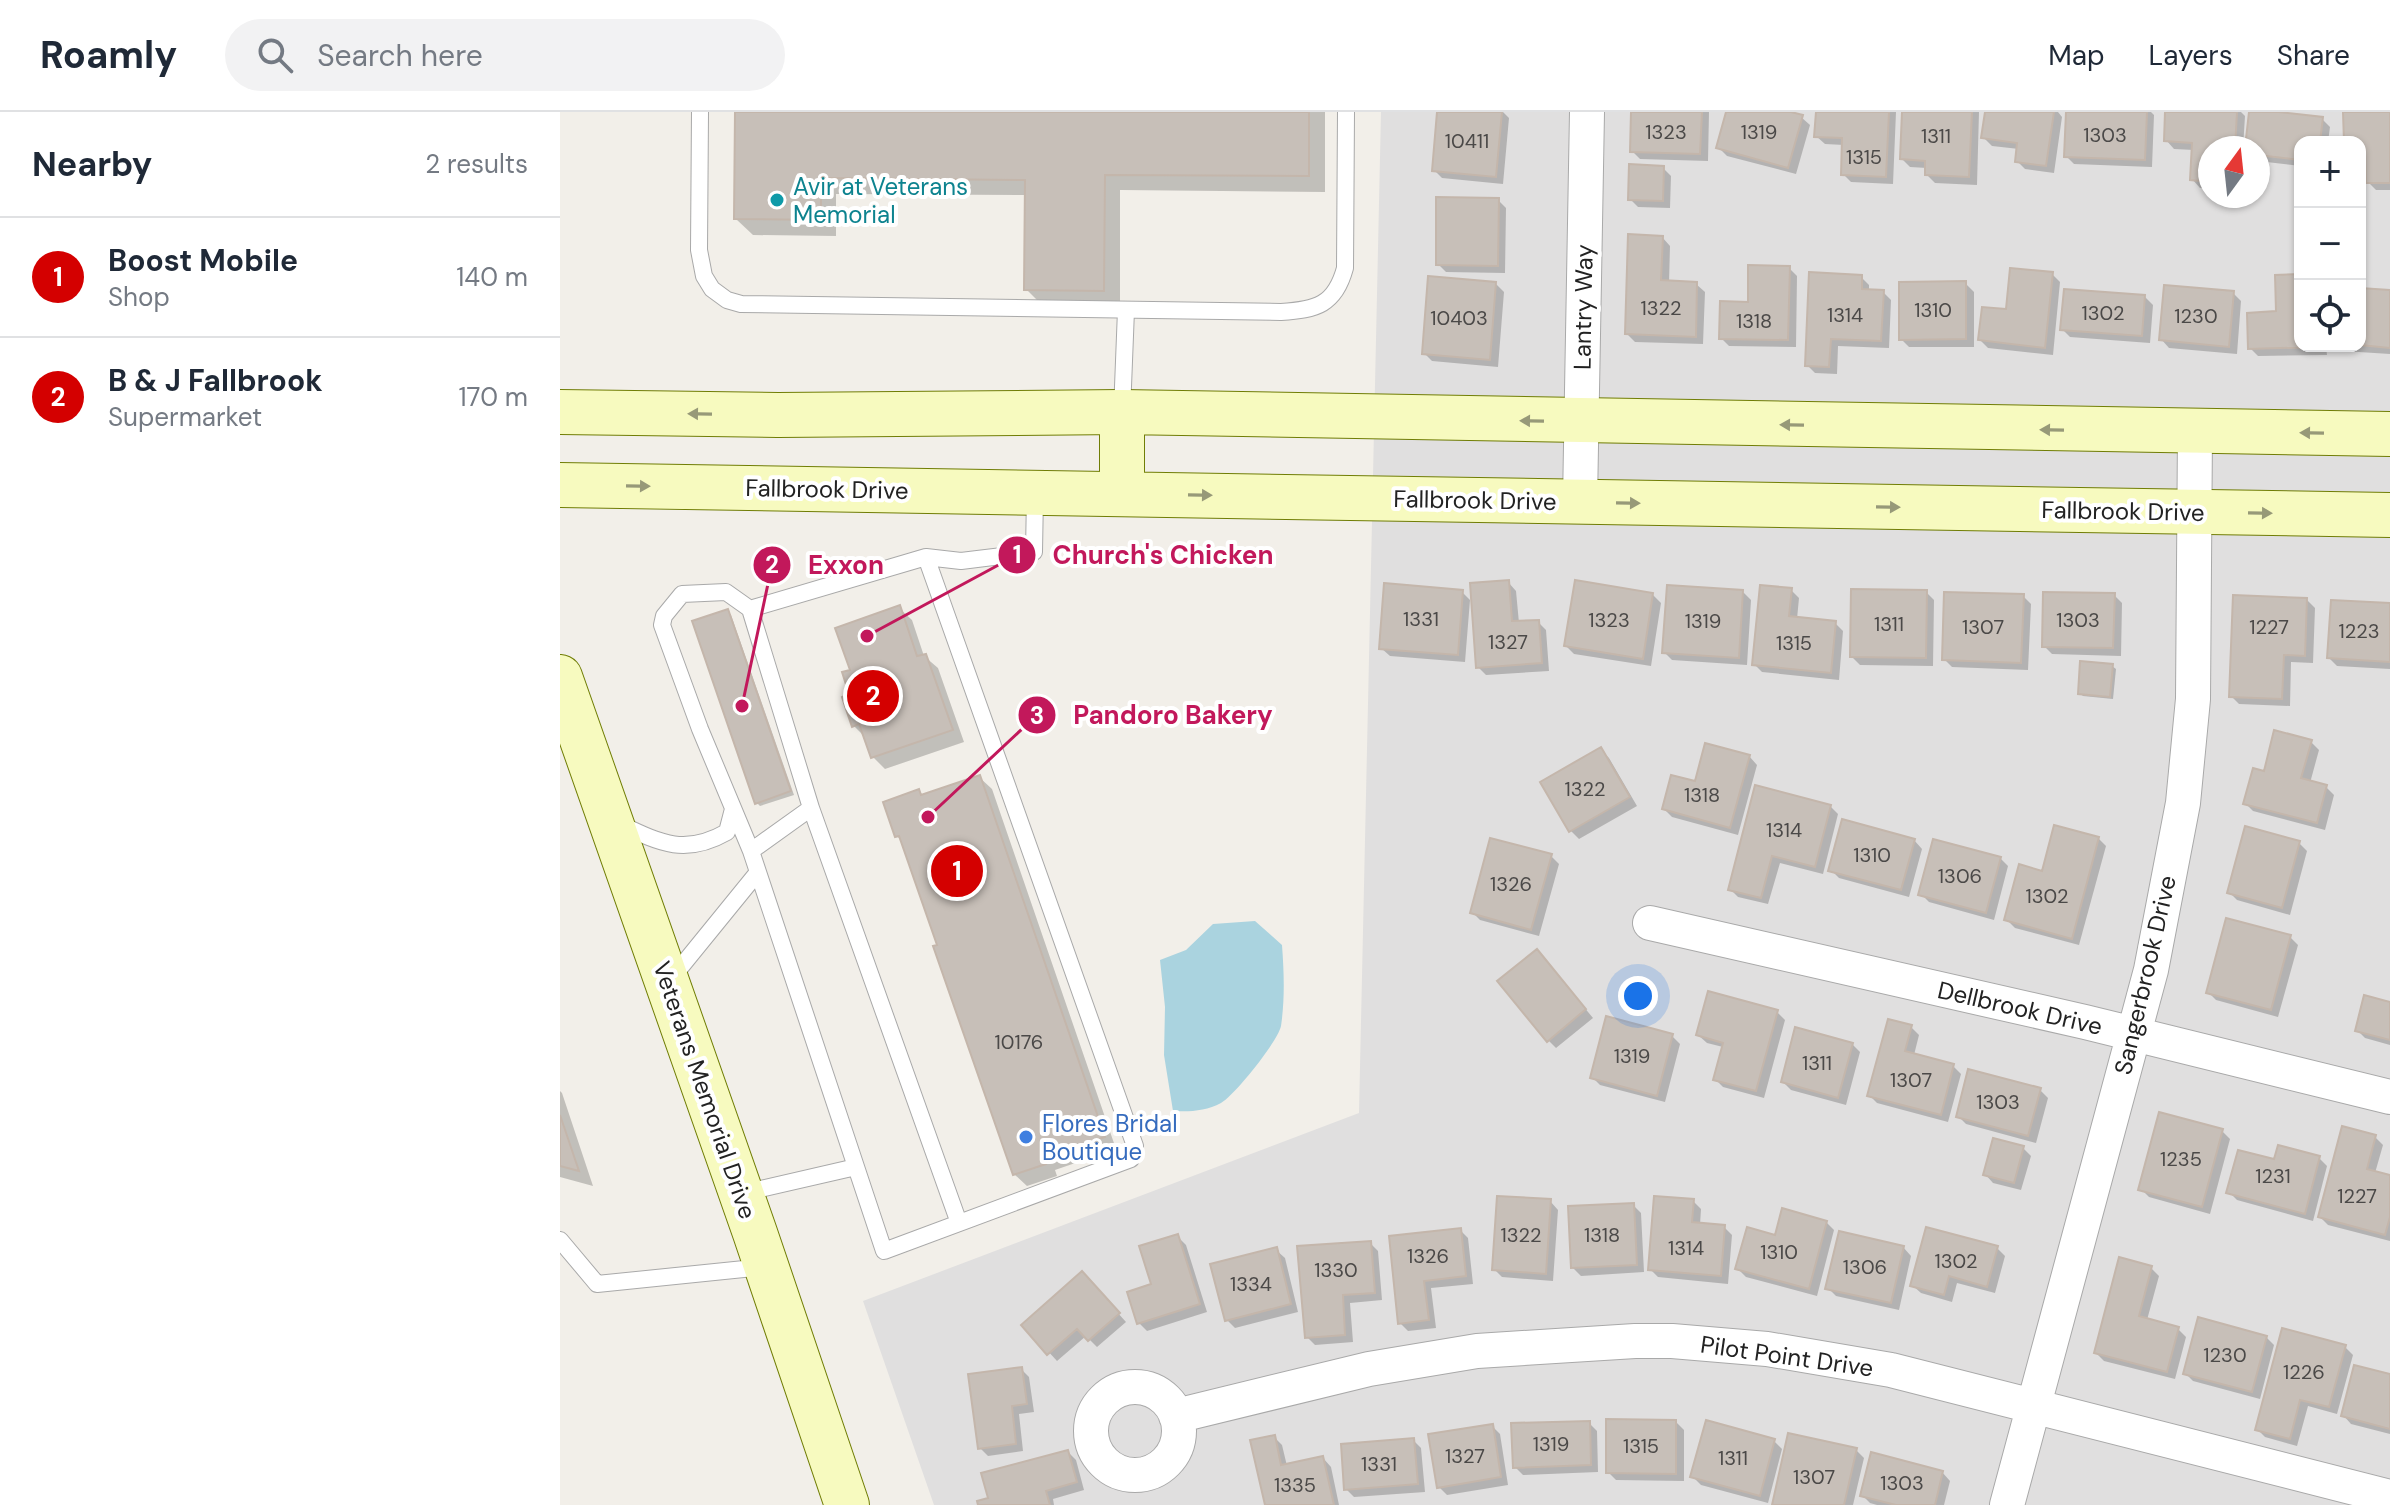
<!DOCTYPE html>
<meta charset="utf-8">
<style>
body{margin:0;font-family:"DM Sans",sans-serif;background:#f2f2f3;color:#1f2937}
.controls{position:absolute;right:24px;top:24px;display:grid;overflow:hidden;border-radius:16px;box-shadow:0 2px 6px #0004}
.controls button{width:72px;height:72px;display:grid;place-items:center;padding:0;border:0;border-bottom:2px solid #e0e1e3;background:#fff;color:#1f2937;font:40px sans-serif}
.compass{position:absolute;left:1638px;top:24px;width:72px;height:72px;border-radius:50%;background:#fff;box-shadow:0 2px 6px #0004;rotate:15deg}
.you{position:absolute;left:1078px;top:884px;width:28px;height:28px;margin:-20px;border:6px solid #fff;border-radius:50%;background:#1a73e8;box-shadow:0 0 0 12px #1a73e833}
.badge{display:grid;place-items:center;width:52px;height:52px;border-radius:50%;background:#d40000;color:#fff;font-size:26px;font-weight:700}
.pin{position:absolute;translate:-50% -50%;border:4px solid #fff;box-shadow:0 2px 8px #0006}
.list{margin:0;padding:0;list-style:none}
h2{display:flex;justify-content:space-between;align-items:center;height:104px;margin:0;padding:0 32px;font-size:34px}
h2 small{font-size:26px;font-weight:400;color:#747a83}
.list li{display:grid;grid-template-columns:52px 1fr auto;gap:24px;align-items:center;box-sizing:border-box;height:120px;padding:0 32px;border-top:2px solid #e0e1e3}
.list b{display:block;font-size:30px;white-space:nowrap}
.list p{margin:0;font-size:26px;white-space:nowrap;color:#747a83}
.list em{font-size:26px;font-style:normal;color:#747a83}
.icon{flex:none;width:44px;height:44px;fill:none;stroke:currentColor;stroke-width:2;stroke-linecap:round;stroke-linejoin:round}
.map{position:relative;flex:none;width:1830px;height:1393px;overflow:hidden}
header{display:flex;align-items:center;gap:48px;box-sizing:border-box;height:112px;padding:0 40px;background:#fff;border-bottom:2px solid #e0e1e3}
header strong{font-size:38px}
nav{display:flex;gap:44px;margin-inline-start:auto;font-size:28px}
.search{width:560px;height:72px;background:#f2f2f3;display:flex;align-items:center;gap:20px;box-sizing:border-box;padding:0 28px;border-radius:44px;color:#747a83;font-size:30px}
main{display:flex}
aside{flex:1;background:#fff}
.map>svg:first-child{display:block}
</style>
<header>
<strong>Roamly</strong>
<div class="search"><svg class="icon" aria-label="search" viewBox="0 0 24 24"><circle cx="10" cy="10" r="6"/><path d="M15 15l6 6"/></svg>Search here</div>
<nav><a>Map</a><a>Layers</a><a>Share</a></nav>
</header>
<main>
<aside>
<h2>Nearby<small>2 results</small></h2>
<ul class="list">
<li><span class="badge">1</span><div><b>Boost Mobile</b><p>Shop</p></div><em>140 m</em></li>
<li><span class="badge">2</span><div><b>B &amp; J Fallbrook</b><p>Supermarket</p></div><em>170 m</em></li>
</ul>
</aside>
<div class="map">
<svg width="1830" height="1393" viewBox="0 0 1830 1393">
<rect width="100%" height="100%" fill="#f2efe9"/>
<path fill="#e0dfdf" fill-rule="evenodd" d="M821,0H1830V1393H374L303,1189L799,1001ZM1740,30H1800V234H1740ZM1650,36H1698V84H1650Z"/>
<path fill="#aad3df" d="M695,809L722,833C724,860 725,887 721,914C718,929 675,983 661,991C646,999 630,1000 613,999L604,943L605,895L600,848L626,838L653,812Z"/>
<path fill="#0003" d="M177,0H765V80L560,78V194H483L466,177L467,83L276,82V124L193,123L176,107Z
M879,0H943L949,6L943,72L882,66L874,58Z
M1073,0H1149L1148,49L1080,47L1072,39Z
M1168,0H1223L1241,5L1250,13L1236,62L1167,44L1159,36Z
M1258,0H1336L1333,72L1291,70L1283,62L1284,33L1265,32L1256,24Z
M1344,0H1419L1417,73L1375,71L1367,63V56L1350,55L1342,47Z
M1427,0H1498L1502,5L1494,61L1465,57L1457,49L1459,37L1432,34L1423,25Z
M1508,0H1591L1594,3L1592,55L1514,52L1506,44Z
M1607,0H1681L1685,4L1683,36H1650V76H1640L1632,67L1634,38L1614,37L1606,28Z
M1691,0L1762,7L1770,15L1768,30H1740V54L1698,49V36H1687Z
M1785,0H1830V78H1816L1808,70L1807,44H1800V30H1786Z
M1103,56L1111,64L1110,96L1078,95L1070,87Z
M938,88L946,96L945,161L886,160L878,152Z
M1102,125L1110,134L1109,171L1136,172L1145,180L1143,232L1075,230L1067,222Z
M1229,156L1237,164L1236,235L1169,234L1161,226L1190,192Z
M1492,162L1500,170L1493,243L1428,236L1420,228L1448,199Z
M1740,164V234H1766L1767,243L1698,244L1690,236L1718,201Z
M1301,165L1309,173V180H1323L1331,188L1329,236L1278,234L1277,262L1255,261L1247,253Z
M936,172L944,180L938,255L872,249L864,241Z
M1406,172L1414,180V235H1349L1341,227Z
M1800,178L1830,180V242L1783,239L1778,234H1800Z
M1673,181L1681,189L1677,242L1609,236L1601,227Z
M1585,185L1593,193L1590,231L1510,225L1502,217Z
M948,470L956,479L959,511L978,510L986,518L989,559L926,563L918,555Z
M1231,478L1239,486L1237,507L1275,511L1283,519L1279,568L1202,560L1194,552Z
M902,480L910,488L905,550L830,544L821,536Z
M1183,480L1191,488L1187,553L1112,548L1104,540Z
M1366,480L1374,488L1373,554L1300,553L1292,545Z
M1092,482L1101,491L1091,554L1014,542L1006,534Z
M1554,483L1562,491L1561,544L1492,542L1484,534Z
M1463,484L1471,492L1468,558L1392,555L1384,547Z
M1747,488L1755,496L1753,551L1731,550L1730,594L1679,592L1671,584Z
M1830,493V557L1777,554L1769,546Z
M339,496L352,508L364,544L378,556L404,630L325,657L313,645L307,627L294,614L292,559Z
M167,499L171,503L234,683L200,694L197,691Z
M1552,554L1556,557L1553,587L1523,584L1520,581Z
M1751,630L1759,638L1750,671L1766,675L1774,683L1765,718L1693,699L1685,691Z
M1041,638L1049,646L1077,694L1019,727L1011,719Z
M1189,644L1197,653L1178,723L1112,705L1104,697L1137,672Z
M419,665L432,677L556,1037L495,1058L497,1064L467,1074L454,1062L344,731L337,724L358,679L363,684Z
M1270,694L1278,702L1263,762L1220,751L1208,792L1178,785L1170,777Z
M1538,726L1546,734L1519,833L1455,816L1447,808L1484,761Z
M1354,728L1362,737L1349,785L1279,766L1271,758Z
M1739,731L1747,739L1730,803L1677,788L1669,780Z
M991,744L999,752L979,824L920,808L912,800Z
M1440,746L1448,754L1434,808L1369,790L1361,782Z
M1730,825L1738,833L1718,905L1656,888L1648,880Z
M985,848L1033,906L996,936L988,928Z
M1830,892V933L1805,926L1797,918Z
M1217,900L1225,908L1204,986L1163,975L1155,967L1163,935L1147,931L1138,923Z
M1351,915L1359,923L1354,943L1393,954L1401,962L1388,1010L1317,991L1309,983Z
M1112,924L1120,932L1105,990L1040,973L1032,965Z
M1292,932L1300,940L1286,993L1231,978L1223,970Z
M1480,978L1488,986L1476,1031L1406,1012L1398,1004Z
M0,979L2,981L33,1074L0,1065Z
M1662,1019L1670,1027L1650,1102L1589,1085L1581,1077Z
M1815,1025L1823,1033L1815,1061L1830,1065V1129L1768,1113L1760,1105Z
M1463,1036L1471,1044L1461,1078L1433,1071L1425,1062Z
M1759,1046L1767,1054L1753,1109L1677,1088L1669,1080L1716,1050Z
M990,1089L998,1098L993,1169L942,1165L934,1157Z
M1133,1089L1141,1097L1140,1113L1164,1115L1172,1123L1168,1172L1098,1165L1090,1157Z
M1073,1093L1081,1101L1084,1160L1021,1164L1013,1156Z
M1266,1110L1274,1118L1257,1184L1186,1165L1178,1157L1216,1125Z
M900,1118L908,1126L913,1172L871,1176L876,1216L848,1219L840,1211L831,1125Z
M618,1125L626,1133L647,1200L587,1219L579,1211Z
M810,1131L818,1139L822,1188L790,1191L793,1230L755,1233L747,1225Z
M1343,1135L1351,1144L1339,1198L1276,1184L1268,1176Z
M1437,1136L1445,1144L1435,1181L1397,1171L1392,1190L1361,1181L1352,1173Z
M716,1138L725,1146L738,1200L675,1216L667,1208Z
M1591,1156L1599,1164L1587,1208L1618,1217L1626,1225L1615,1267L1544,1249L1536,1241Z
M530,1170L566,1210L537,1235L526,1224L497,1249L464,1213Z
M1706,1225L1714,1233L1700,1287L1633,1269L1625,1261Z
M1785,1235L1793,1243L1777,1302L1748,1294L1737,1334L1705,1325L1697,1317Z
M461,1257L469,1265L474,1300L459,1302L463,1339L428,1344L420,1336Z
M1830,1264V1322L1791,1312L1783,1303Z
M1116,1310L1124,1318V1369L1056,1368L1048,1360Z
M1029,1311L1037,1319L1038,1360L963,1363L955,1355Z
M932,1314L940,1322L948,1373L887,1383L879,1375Z
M714,1325L722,1333L727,1354L763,1346L771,1355L779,1393H707Z
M853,1328L861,1336L865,1380L794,1385L786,1377Z
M1214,1329L1222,1337L1208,1391L1141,1373L1133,1365Z
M1296,1338L1304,1346L1293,1393H1214Z
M508,1340L516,1348L524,1378L493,1387L494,1393H420Z
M1382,1360L1390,1369L1384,1393H1317L1310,1391L1302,1383Z"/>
<path fill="#c7bfb8" stroke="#c4b6ab" stroke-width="2" d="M175,0H749V64L545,63L544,179L464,178L465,68L261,66V108L174,107Z
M877,0H942L936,65L872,59Z
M1071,0H1142L1140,42L1070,40Z
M1166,0H1231L1243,3L1228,56L1156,36Z
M1256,0H1329L1326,65L1281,63L1282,26L1254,25Z
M1342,0H1412L1409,65L1365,63V49L1340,47Z
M1425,0H1494L1486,54L1455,50L1457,31L1421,26Z
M1506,0H1587L1585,48L1504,45Z
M1605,0H1677L1675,36H1650V70L1630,68L1632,31L1604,29Z
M1689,0H1719L1763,5L1760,30H1740V48L1698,43V36H1685Z
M1783,0H1830V71H1806L1805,37H1800V30H1784Z
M1069,52L1104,54L1103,89L1068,88Z
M876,85L939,86L938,154L876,153Z
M1068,122L1103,124L1101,168L1137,170L1136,225L1065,222Z
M1188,153L1230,154L1228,228L1159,227L1160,189L1188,190Z
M1450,156L1493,160L1485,236L1418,228L1422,195L1446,197Z
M1249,160L1302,163V177L1324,178L1321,229L1271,227L1269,255L1245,254Z
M1740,162V234L1759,235L1688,237L1687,201L1716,199L1715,163Z
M868,164L936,170L930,248L862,242Z
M1406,169V227L1339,228V170Z
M1604,173L1674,179L1669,235L1599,228Z
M1800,176L1830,178V236L1800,233Z
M1504,177L1585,183L1582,224L1500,218Z
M949,468L952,509L979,508L982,551L916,556L910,471Z
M1015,468L1093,481L1083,547L1004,534Z
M824,471L903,478L898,543L819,537Z
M1107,473L1183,478L1179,546L1102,541Z
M1200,473L1232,476L1229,504L1276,509L1271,561L1192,553Z
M1291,477L1367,478L1366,546L1290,545Z
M1384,480L1464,482L1461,551L1382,548Z
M1483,480L1555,481L1553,536L1482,535Z
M1673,483L1747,486L1745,544L1724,543L1722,587L1669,585Z
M1771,488L1830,491V550L1767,546Z
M340,493L357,544L366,542L393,618L311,646L299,612L292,615L282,585L289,582L282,560L290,558L275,516Z
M168,497L231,679L195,692L132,509Z
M1520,549L1553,552L1550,585L1518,582Z
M1714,618L1752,628L1741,666L1767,673L1757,711L1683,692L1693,656L1704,659Z
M1145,631L1190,643L1170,716L1102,697L1111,663L1135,669Z
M1041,635L1070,685L1009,720L980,670Z
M420,663L545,1025L484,1046L486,1052L453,1063L373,834L377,833L339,724L335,725L323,690L359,677L361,683Z
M1195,673L1271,693L1255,755L1212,744L1201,786L1168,778Z
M1282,707L1355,727L1341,778L1268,759Z
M1494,713L1539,725L1512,827L1444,808L1459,752L1482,759Z
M1685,714L1740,729L1722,796L1667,781Z
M930,726L992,742L971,818L910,801Z
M1373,727L1441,745L1426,801L1358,783Z
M1666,806L1731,823L1711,898L1646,881Z
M977,837L1026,897L987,930L937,869Z
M1148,879L1218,898L1196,979L1153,968L1163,931L1136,923Z
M1804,883L1830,890V928L1795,919Z
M1046,904L1113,922L1097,984L1030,966Z
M1328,907L1352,913L1345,939L1394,952L1381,1003L1307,984Z
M1235,915L1293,931L1278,986L1221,970Z
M1408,957L1481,976L1468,1024L1396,1005Z
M1599,1000L1663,1017L1642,1095L1578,1078Z
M0,1003L19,1059L0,1054Z
M1782,1014L1816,1023L1807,1057L1830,1063V1105L1825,1123L1758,1105Z
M1433,1026L1464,1034L1454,1071L1423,1063Z
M1718,1033L1760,1044L1745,1102L1666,1081L1678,1038L1714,1047Z
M937,1084L991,1087L986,1162L932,1158Z
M1094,1084L1134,1087L1132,1110L1165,1113L1161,1164L1088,1158Z
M1074,1091L1077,1153L1011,1156L1008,1094Z
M1222,1096L1267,1109L1249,1177L1175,1157L1187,1115L1215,1123Z
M1366,1115L1438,1134L1427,1175L1389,1164L1384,1183L1350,1174Z
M901,1116L906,1164L864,1169L869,1208L838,1212L829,1124Z
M1279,1119L1344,1134L1331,1191L1265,1177Z
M618,1122L640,1192L577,1212L567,1180L591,1172L579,1134Z
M811,1129L815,1181L783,1183L785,1223L745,1226L737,1134Z
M717,1135L731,1192L665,1209L650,1152Z
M1559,1145L1592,1154L1579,1204L1619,1215L1607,1260L1534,1241Z
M522,1159L560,1201L528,1229L517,1217L487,1243L461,1213Z
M1638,1205L1707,1224L1692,1280L1623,1262Z
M1722,1216L1786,1233L1769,1295L1740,1288L1730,1327L1695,1318Z
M1794,1253L1830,1262V1317L1781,1304Z
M462,1255L467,1292L452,1294L456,1332L418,1337L408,1262Z
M1046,1307L1116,1308V1362L1046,1361Z
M1146,1308L1215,1327L1200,1384L1130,1365Z
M1030,1309L1031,1353L953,1356L951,1311Z
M933,1312L941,1365L877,1376L868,1322Z
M1228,1321L1297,1336L1284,1393H1212Z
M715,1323L721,1353L763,1344L774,1393H705L690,1328Z
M854,1326L858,1372L784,1378L781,1332Z
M508,1338L517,1370L486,1379L490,1393H418L417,1389L428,1386L421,1361Z
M1311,1340L1383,1359L1375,1393H1336L1300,1384Z"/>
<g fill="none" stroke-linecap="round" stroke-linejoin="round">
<defs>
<path id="service" d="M140,0L139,138L144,164L152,177L167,188L181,192L721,200C756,198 775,193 785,156L786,0
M562,300L566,198
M190,497L166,480L122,482L104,504L102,513L140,617L191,739L324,1139L571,1047L575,1034L366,445
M251,696L399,1111
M60,712C100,731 125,744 167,720L173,697
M191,739L251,696L190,497L366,445L401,449L474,440L475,383
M111,867L198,760
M183,1081L296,1055
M0,1128L37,1172L204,1155"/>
<path id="minor" d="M1020,390L1027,0
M1090,811L1525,910L1830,985
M531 1319a44 44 0 1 1 88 0a44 44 0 1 1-88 0Z
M616,1304L809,1257L917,1239L1075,1229H1112L1207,1237L1331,1258L1830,1385
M1447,1393L1591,858L1623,691L1633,587L1635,320"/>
<path id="secondary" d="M0,300L218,303L562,300L1830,322
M0,373L1830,403
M562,381V300
M0,565L195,1121L287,1393"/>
</defs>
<use href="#service" stroke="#a9a9a9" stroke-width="18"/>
<use href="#minor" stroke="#a9a9a9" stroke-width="36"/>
<use href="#secondary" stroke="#707d05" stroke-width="46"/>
<use href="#service" stroke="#fff" stroke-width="16"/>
<use href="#minor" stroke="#fff" stroke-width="34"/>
<use href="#secondary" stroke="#f7fabf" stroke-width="44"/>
</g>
<defs><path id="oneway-solid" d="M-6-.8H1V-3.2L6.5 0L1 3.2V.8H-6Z" transform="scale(2)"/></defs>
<g fill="#979978">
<use href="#oneway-solid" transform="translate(140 302) rotate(-179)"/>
<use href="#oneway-solid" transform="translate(972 309) rotate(-179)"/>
<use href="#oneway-solid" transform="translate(1232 313) rotate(-179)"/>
<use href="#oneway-solid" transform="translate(1492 318) rotate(-179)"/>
<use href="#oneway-solid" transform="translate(1752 321) rotate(-179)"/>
<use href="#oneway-solid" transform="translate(78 374) rotate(1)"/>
<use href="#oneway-solid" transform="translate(640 383) rotate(1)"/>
<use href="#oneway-solid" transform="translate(1068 391) rotate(1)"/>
<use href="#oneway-solid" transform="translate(1328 395) rotate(1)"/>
<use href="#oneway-solid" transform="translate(1700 401) rotate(1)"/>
</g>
<circle fill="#0f9aa8" stroke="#fff" stroke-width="3" cx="217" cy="88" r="8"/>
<circle fill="#3f7fe0" stroke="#fff" stroke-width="3" cx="466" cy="1025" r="8"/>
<g text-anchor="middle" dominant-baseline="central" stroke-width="8" stroke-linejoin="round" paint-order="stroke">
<g font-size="20" fill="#4b4948">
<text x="1106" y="20">1323</text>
<text x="1199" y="20">1319</text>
<text x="1545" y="23">1303</text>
<text x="1376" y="24">1311</text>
<text x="907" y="29">10411</text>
<text x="1304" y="45">1315</text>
<text x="1101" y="196">1322</text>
<text x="1373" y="198">1310</text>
<text x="1543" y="201">1302</text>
<text x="1285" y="203">1314</text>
<text x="1636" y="204">1230</text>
<text x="899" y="206">10403</text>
<text x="1194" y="209">1318</text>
<text x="861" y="507">1331</text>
<text x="1049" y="508">1323</text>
<text x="1518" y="508">1303</text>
<text x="1143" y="509">1319</text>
<text x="1329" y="512">1311</text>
<text x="1423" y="515">1307</text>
<text x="1709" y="515">1227</text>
<text x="1799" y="519">1223</text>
<text x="948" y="530">1327</text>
<text x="1234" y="531">1315</text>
<text x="1025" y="677">1322</text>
<text x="1142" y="683">1318</text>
<text x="1224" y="718">1314</text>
<text x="1312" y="743">1310</text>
<text x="1400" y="764">1306</text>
<text x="951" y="772">1326</text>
<text x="1487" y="784">1302</text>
<text x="459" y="930">10176</text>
<text x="1072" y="944">1319</text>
<text x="1257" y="951">1311</text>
<text x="1351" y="968">1307</text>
<text x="1438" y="990">1303</text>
<text x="1621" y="1047">1235</text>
<text x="1713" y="1064">1231</text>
<text x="1797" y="1084">1227</text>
<text x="961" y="1123">1322</text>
<text x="1042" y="1123">1318</text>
<text x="1126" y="1136">1314</text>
<text x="1219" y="1140">1310</text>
<text x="868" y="1144">1326</text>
<text x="1396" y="1149">1302</text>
<text x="1305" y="1155">1306</text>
<text x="776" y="1158">1330</text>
<text x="691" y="1172">1334</text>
<text x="1665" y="1243">1230</text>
<text x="1744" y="1260">1226</text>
<text x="991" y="1332">1319</text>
<text x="1081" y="1334">1315</text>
<text x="905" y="1344">1327</text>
<text x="1173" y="1346">1311</text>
<text x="819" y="1352">1331</text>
<text x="1254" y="1365">1307</text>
<text x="1342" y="1371">1303</text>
<text x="735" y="1373">1335</text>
</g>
<g font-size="24" fill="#0d838f" stroke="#fff" text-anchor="start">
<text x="233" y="74">Avir at Veterans<tspan x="233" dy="28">Memorial</tspan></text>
</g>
<g font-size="24" fill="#222" stroke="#fff">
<text transform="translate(1023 195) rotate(-89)">Lantry Way</text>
<text transform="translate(267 377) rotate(1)">Fallbrook Drive</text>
<text transform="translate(915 388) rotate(1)">Fallbrook Drive</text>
<text transform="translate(1563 399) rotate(1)">Fallbrook Drive</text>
<text transform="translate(1585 863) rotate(-77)">Sangerbrook Drive</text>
<text transform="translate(1460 896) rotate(13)">Dellbrook Drive</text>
<text transform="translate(145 978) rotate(71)">Veterans Memorial Drive</text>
<text transform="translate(1227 1244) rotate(8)">Pilot Point Drive</text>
</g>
<g font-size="24" fill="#366cbe" stroke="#fff" text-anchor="start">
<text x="482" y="1011">Flores Bridal<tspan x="482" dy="28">Boutique</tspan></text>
</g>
</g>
<path fill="none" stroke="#c2185b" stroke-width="3" d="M307 524L457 443M182 594L212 453M368 705L477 603"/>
<g fill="#c2185b" stroke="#fff" stroke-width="3">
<circle cx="307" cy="524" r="8"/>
<circle cx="182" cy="594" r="8"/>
<circle cx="368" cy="705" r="8"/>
<circle cx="457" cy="443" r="20"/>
<circle cx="212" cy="453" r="20"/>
<circle cx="477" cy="603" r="20"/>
</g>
<g font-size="24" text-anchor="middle" font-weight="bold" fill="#fff">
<text x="457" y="451">1</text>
<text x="212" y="461">2</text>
<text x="477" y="612">3</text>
</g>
<g font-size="26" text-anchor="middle" font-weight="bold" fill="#c2185b" stroke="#fff" stroke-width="8" stroke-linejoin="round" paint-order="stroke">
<text x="603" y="452">Church's Chicken</text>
<text x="286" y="462">Exxon</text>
<text x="613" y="612">Pandoro Bakery</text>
</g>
</svg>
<div class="controls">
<button>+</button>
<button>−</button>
<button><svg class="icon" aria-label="locate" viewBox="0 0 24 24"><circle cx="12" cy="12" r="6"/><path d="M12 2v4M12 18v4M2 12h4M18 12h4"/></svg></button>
</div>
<svg class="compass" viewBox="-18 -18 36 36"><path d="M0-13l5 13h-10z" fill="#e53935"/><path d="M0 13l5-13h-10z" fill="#747a83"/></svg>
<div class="you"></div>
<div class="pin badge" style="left:397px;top:759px">1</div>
<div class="pin badge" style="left:313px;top:584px">2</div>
</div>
</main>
